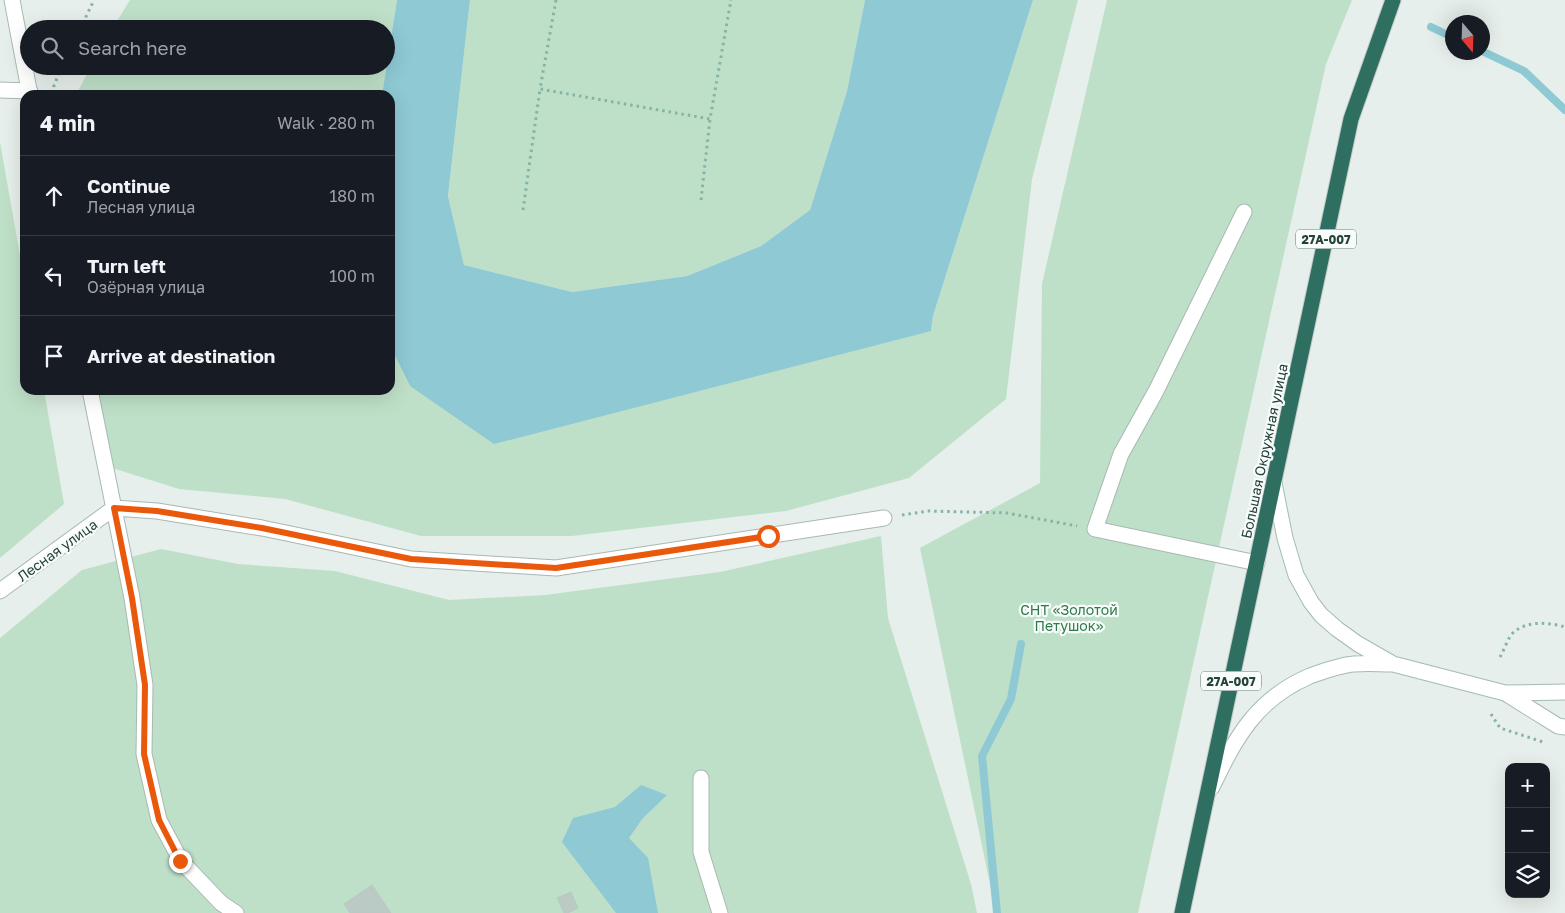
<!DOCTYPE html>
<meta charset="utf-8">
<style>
body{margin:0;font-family:"Golos Text",sans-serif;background:#20242c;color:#f1f3f6}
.controls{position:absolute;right:15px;bottom:15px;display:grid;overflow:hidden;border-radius:10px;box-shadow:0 5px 20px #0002}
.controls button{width:45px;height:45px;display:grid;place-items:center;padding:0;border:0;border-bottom:1px solid #363941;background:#171b24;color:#f1f3f6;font:25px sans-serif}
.compass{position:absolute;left:1445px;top:15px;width:45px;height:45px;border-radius:50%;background:#171b24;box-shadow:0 5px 20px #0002;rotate:161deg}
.stop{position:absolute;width:15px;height:15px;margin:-11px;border:4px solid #ea580c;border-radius:50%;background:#fff}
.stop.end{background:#ea580c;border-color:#fff;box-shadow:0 1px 5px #0008}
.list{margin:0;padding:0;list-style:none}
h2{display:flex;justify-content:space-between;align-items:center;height:65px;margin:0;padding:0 20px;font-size:21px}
h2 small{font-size:16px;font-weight:400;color:#9ea1a6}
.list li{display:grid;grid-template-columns:32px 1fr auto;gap:15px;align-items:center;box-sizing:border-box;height:80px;padding:0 20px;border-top:1px solid #363941}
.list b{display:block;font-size:19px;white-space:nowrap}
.list p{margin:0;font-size:16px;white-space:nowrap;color:#9ea1a6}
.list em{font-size:16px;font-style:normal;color:#9ea1a6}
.icon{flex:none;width:28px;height:28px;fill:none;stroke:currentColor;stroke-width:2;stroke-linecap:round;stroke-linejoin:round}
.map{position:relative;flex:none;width:1565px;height:913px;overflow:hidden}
.search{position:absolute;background:#171b24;box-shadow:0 5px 20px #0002;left:20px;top:20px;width:375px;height:55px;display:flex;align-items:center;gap:12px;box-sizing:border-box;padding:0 18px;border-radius:28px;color:#9ea1a6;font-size:19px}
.panel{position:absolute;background:#171b24;box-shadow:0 5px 20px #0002;left:20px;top:90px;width:375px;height:305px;border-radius:15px}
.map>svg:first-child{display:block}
</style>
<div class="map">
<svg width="1565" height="913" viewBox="0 0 1565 913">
<rect width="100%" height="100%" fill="#e6efeb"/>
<path fill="#bfe0c8" d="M130,0H397L382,95H76L91,66H386V29H112Z
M470,0H865L847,91L810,210L761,246L687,276L572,292L464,265L448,196Z
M1033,0H1078L1032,179L1006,399L909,478L786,511L572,536H421L285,499L179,489L109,467L97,390H390V346L410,386L931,331L933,316Z
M1107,0H1352L1326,64L1138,913H996L920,548L1040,483L1042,284Z
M0,142L25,284V390H44L64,504L0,558Z
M881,536L888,618L971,884L977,913H0V638L82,570L161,549L238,564L335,571L449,600L545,595L720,572Z"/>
<path fill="#8ec9d4" d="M397,0H470L448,196L464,265L572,292L687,276L761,246L810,210L847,91L865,0H1033L933,316L931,331L494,444L410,386L390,346V95H382Z
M641,785L667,795L642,819L629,838L648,858L658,913H616L562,842L573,818L615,807Z"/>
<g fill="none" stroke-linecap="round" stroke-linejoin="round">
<path stroke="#8ec9d4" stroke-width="8" d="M1431,27L1452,37
M1482,51L1524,71L1565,110
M997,913L982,756L1011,699L1021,644"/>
</g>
<path fill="#bbcac4" stroke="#b8c9c2" d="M372,885L391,913H350L344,904Z
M571,892L578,908L568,913H564L557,898Z"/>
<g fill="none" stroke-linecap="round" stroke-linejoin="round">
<defs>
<path id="street" d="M12,0L30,95
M0,90L30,91
M1244,212L1156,391L1121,454L1095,529L1257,563
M90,390L132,598L145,685L144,754L159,820L181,861L221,903L236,913
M0,591L114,508L157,511L262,528L411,559L556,568L884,518
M701,778V852L720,913"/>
<path id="secondary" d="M1274,483L1285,538L1296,575L1311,602L1321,615L1337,629L1358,644L1393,664L1505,693L1565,692
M1505,693L1558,726L1565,727
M1212,787C1236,737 1256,699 1310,676C1324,671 1340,665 1354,664C1367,663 1380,664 1393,664"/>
<path id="highway" d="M1182,913L1351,119L1393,0"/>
</defs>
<use href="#street" stroke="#a8b8b2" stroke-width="17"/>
<use href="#secondary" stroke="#a4bbb3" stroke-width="17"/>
<use href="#highway" stroke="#c2cac8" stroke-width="17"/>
<path stroke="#86b3a5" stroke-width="3" stroke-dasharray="2.5 4" stroke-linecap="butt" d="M556,0L540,89L710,119L731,0
M80,29L94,0
M51,93L62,66
M701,200L710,119
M523,210L540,89
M902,515L928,511L1007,513L1077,526
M1500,657C1504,650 1507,641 1511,635C1524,620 1548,622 1565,627
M1491,714L1500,728L1543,742"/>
<use href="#street" stroke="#fff" stroke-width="15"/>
<use href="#secondary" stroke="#fff" stroke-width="15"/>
<use href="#highway" stroke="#2f6f62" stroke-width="15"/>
</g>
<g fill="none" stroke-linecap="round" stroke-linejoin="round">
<path stroke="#ea580c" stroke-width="6" d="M180,861L159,820L144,754L145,685L132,598L114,508L157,511L262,528L411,559L556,568L768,536"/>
</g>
<g text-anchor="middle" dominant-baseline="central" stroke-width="4.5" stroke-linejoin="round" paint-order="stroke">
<g fill="#f7fbf9" stroke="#637a73" stroke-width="1">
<rect x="1296" y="229.5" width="60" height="19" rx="4"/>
<rect x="1201" y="671.5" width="60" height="19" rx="4"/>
</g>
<g font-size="12" font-weight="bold" fill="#24423a">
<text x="1326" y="239">27А-007</text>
<text x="1231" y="681">27А-007</text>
</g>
<g font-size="14" fill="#24423a" stroke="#f7fbf9">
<text transform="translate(1264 451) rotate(-78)">Большая Окружная улица</text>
<text transform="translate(57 550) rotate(-36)">Лесная улица</text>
</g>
<g font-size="14" fill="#2d7a4b" stroke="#f7fbf9">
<text x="1069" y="609">СНТ «Золотой<tspan x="1069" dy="16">Петушок»</tspan></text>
</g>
</g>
</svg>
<div class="controls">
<button>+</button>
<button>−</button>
<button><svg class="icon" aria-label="layers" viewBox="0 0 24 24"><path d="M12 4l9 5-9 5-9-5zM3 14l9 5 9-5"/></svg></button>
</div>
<svg class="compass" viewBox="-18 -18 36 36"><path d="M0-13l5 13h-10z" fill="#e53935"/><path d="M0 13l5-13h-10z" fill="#9ea1a6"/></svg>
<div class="stop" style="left:768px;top:536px"></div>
<div class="stop end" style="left:180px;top:861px"></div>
<div class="search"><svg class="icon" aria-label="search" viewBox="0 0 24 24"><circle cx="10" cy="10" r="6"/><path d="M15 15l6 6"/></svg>Search here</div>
<section class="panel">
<h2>4 min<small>Walk · 280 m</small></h2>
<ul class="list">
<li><svg class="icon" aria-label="ahead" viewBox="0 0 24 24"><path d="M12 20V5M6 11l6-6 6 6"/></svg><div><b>Continue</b><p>Лесная улица</p></div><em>180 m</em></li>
<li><svg class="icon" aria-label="left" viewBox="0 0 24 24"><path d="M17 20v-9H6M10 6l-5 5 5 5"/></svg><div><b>Turn left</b><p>Озёрная улица</p></div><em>100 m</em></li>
<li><svg class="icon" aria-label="arrive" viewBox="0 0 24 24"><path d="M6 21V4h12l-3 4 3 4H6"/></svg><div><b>Arrive at destination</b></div></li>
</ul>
</section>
</div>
